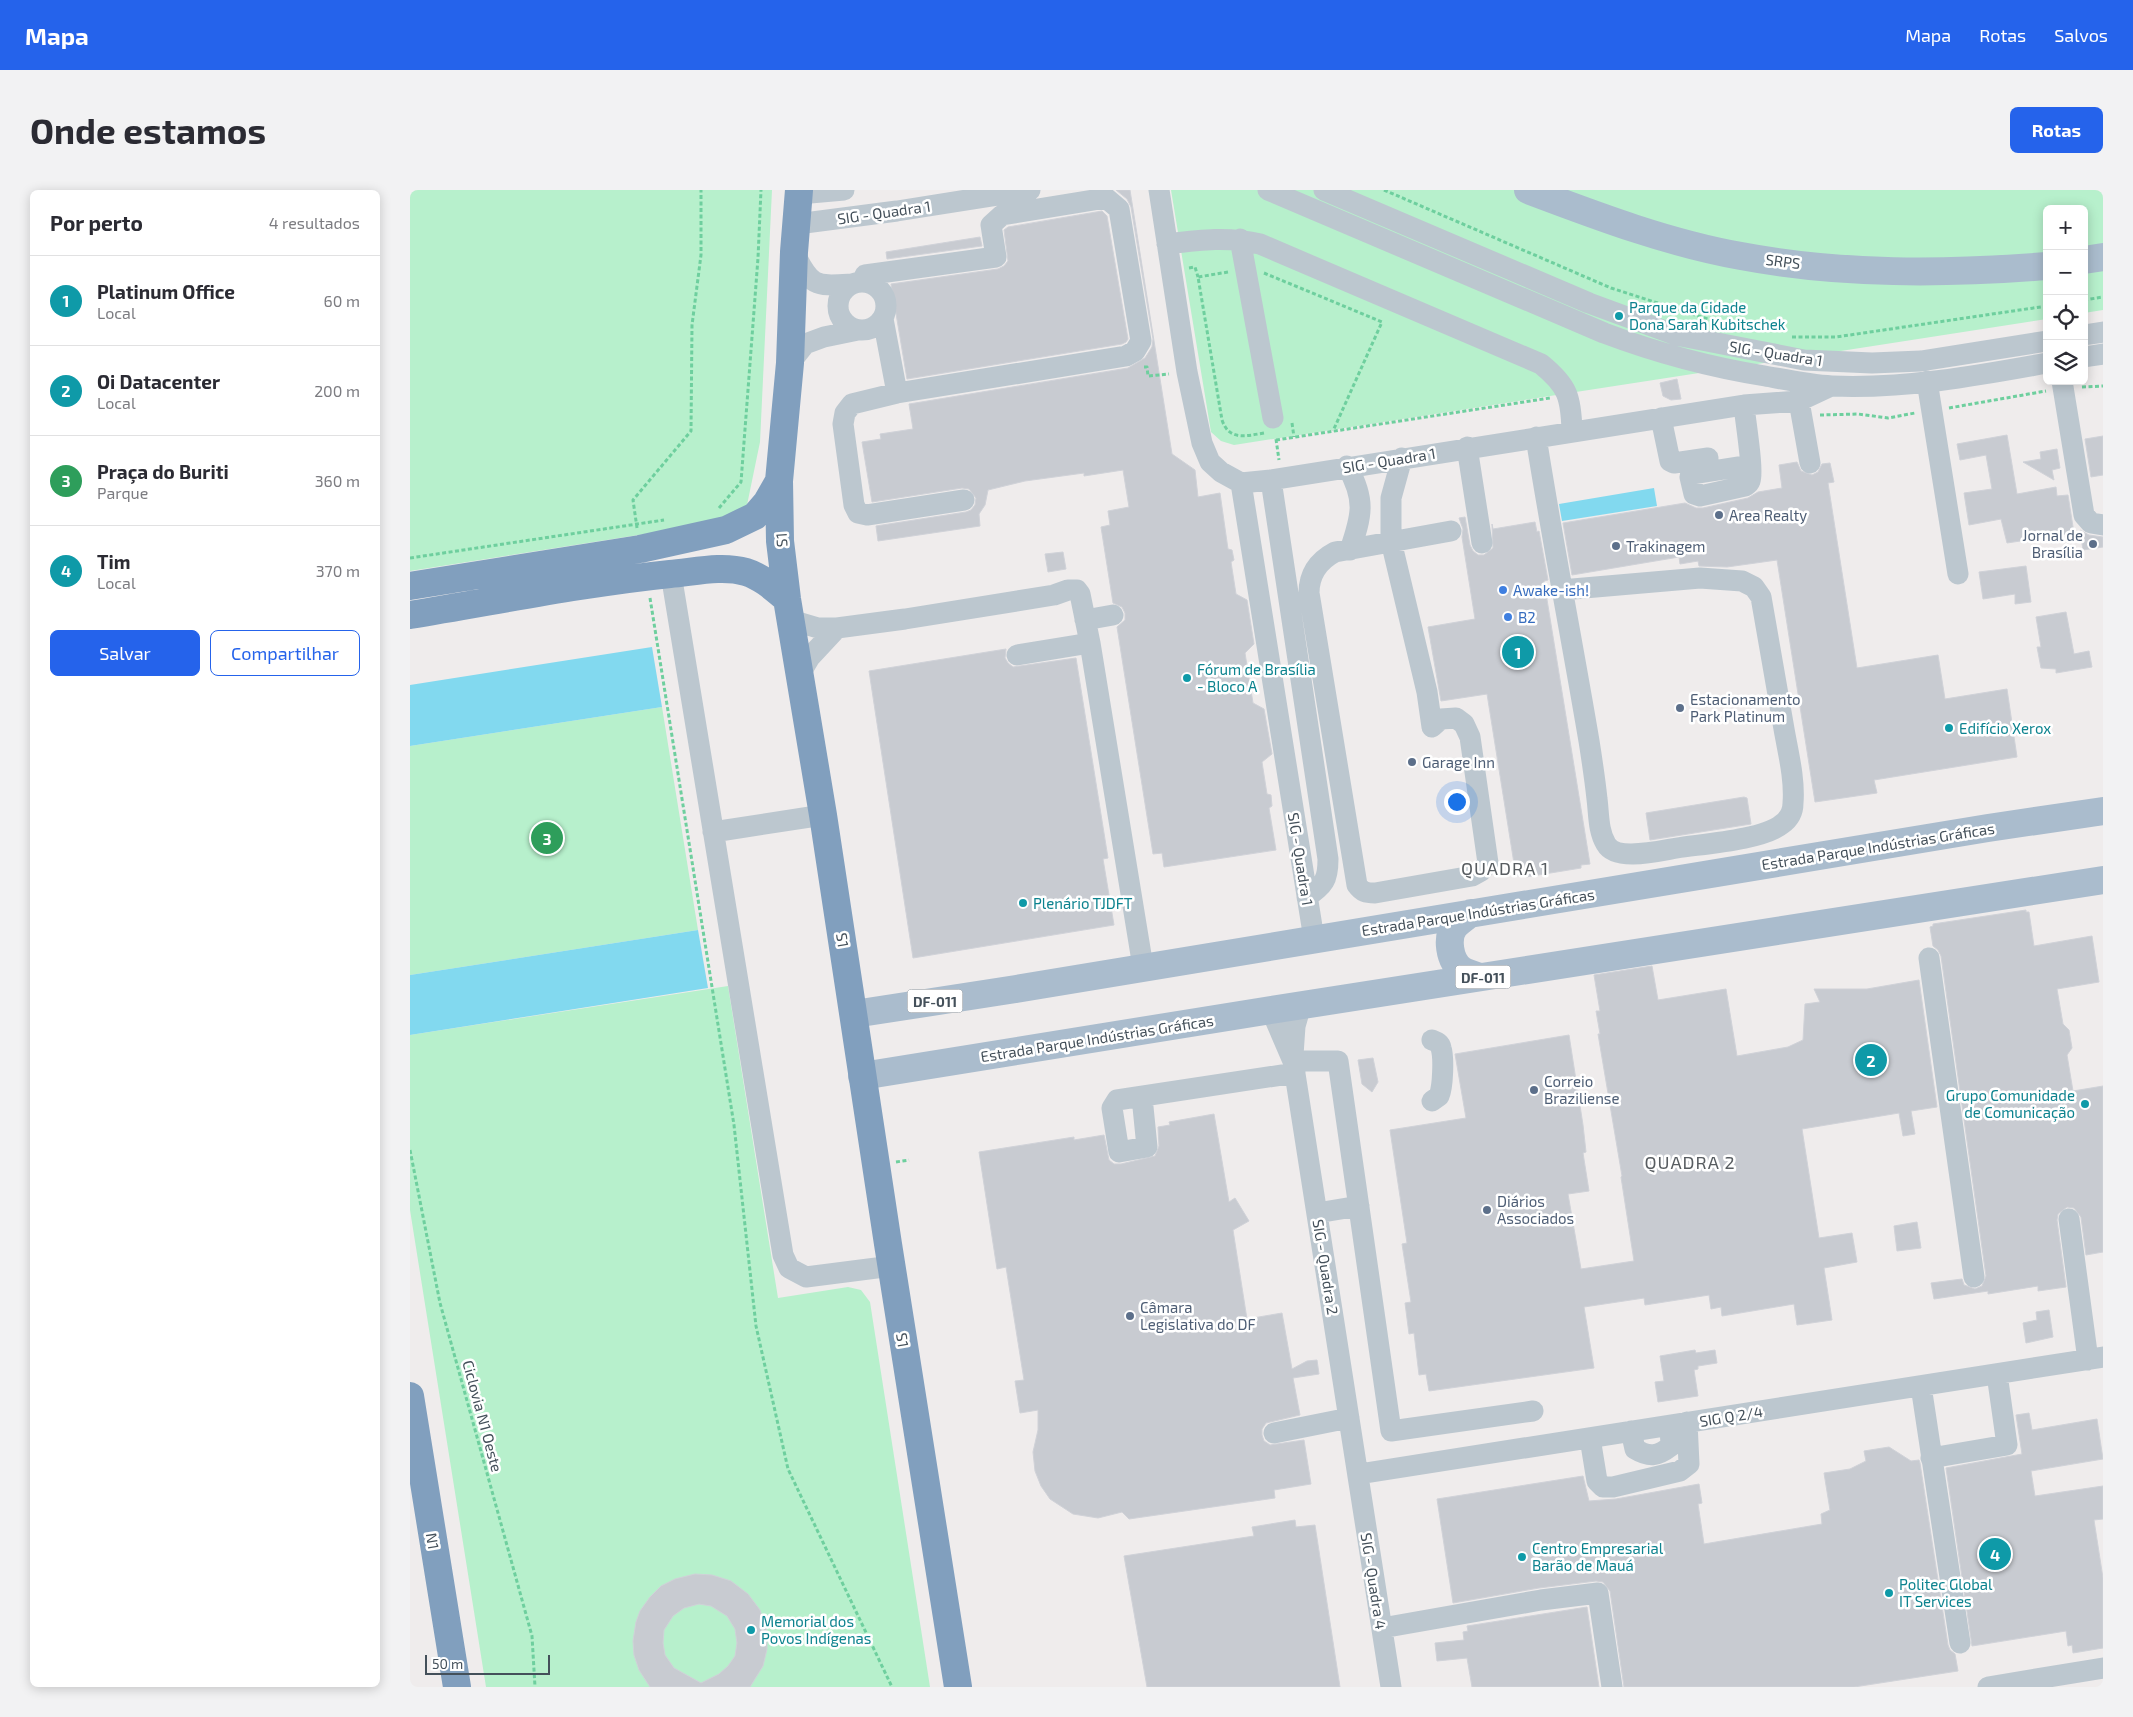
<!DOCTYPE html>
<html lang="pt">
<meta charset="utf-8">
<style>
body{margin:0;font-family:"Exo 2",sans-serif;background:#f2f2f3;color:#2b2b33}
.controls{position:absolute;right:15px;top:15px;display:grid;overflow:hidden;border-radius:8px;box-shadow:0 2px 12px #0003}
.controls button{width:45px;height:45px;display:grid;place-items:center;padding:0;border:0;border-bottom:1px solid #e1e1e2;background:#fff;color:#2b2b33;font:25px sans-serif}
.scale{position:absolute;left:15px;bottom:12px;width:125px;box-sizing:border-box;padding-left:5px;border:2px solid #44505a;border-top:0;font-size:14px;line-height:18px;white-space:nowrap;color:#44505a;-webkit-text-stroke:4px #fff;paint-order:stroke}
.you{position:absolute;left:1046px;top:611px;width:18px;height:18px;margin:-12px;border:4px solid #fff;border-radius:50%;background:#1a73e8;box-shadow:0 0 0 8px #1a73e833}
.badge{display:grid;place-items:center;width:32px;height:32px;border-radius:50%;background:#2563eb;color:#fff;font-size:16px;font-weight:700}
.pin{position:absolute;translate:-50% -50%;border:2px solid #fff;box-shadow:0 1px 5px #0006}
.list{margin:0;padding:0;list-style:none}
h2{display:flex;justify-content:space-between;align-items:center;height:65px;margin:0;padding:0 20px;font-size:21px}
h2 small{font-size:16px;font-weight:400;color:#7c7c81}
.list li{display:grid;grid-template-columns:32px 1fr auto;gap:15px;align-items:center;box-sizing:border-box;height:90px;padding:0 20px;border-top:1px solid #e1e1e2}
.list b{display:block;font-size:19px;white-space:nowrap}
.list p{margin:0;font-size:16px;white-space:nowrap;color:#7c7c81}
.list em{font-size:16px;font-style:normal;color:#7c7c81}
.actions{display:flex;gap:10px;padding:15px 20px}
.actions a{flex:1;padding:11px 0;border:1px solid #2563eb;border-radius:8px;text-align:center;font-size:18px;color:#2563eb}
.actions .main{background:#2563eb;color:#fff}
.icon{flex:none;width:28px;height:28px;fill:none;stroke:currentColor;stroke-width:2;stroke-linecap:round;stroke-linejoin:round}
.map{position:relative;flex:none;width:1693px;height:1497px;overflow:hidden;border-radius:8px}
header{display:flex;align-items:center;gap:30px;box-sizing:border-box;height:70px;padding:0 25px;background:#2563eb;color:#fff}
header strong{font-size:24px}
nav{display:flex;gap:28px;margin-inline-start:auto;font-size:18px}
.intro{display:flex;align-items:center;justify-content:space-between;box-sizing:border-box;height:120px;padding:0 30px}
h1{margin:0;font-size:35px}
.button{padding:12px 22px;border-radius:8px;background:#2563eb;color:#fff;font-size:18px;font-weight:700}
main{display:flex;gap:30px;padding:0 30px}
aside{flex:1;background:#fff;border-radius:8px;box-shadow:0 2px 12px #0003}
.map>svg:first-child{display:block}
</style>
<header>
<strong>Mapa</strong>
<nav><a>Mapa</a><a>Rotas</a><a>Salvos</a></nav>
</header>
<div class="intro"><h1>Onde estamos</h1><a class="button">Rotas</a></div>
<main>
<aside>
<h2>Por perto<small>4 resultados</small></h2>
<ul class="list">
<li><span class="badge" style="background:#0f9aa8">1</span><div><b>Platinum Office</b><p>Local</p></div><em>60 m</em></li>
<li><span class="badge" style="background:#0f9aa8">2</span><div><b>Oi Datacenter</b><p>Local</p></div><em>200 m</em></li>
<li><span class="badge" style="background:#2e9e5b">3</span><div><b>Praça do Buriti</b><p>Parque</p></div><em>360 m</em></li>
<li><span class="badge" style="background:#0f9aa8">4</span><div><b>Tim</b><p>Local</p></div><em>370 m</em></li>
</ul>
<div class="actions"><a class="main">Salvar</a><a>Compartilhar</a></div>
</aside>
<div class="map">
<svg width="1693" height="1497" viewBox="0 0 1693 1497">
<rect width="100%" height="100%" fill="#efecec"/>
<path fill="#b7f0cc" d="M0,0H362L350,252L337,315L324,330L0,381Z
M761,0H1693V120L1674,123V19H1637V129L824,255L811,251L801,242Z
M252,517L288,740L0,785V556Z
M318,796L368,1108L438,1097L451,1100L460,1112L520,1497H76L0,1020V845Z"/>
<path fill="#82d9ef" d="M1244,298L1247,316L1152,331L1149,314Z
M242,457L252,517L0,556V495Z
M288,740L298,798L0,845V785Z"/>
<path fill="#c8cbd1" stroke="#d0d2d8" fill-rule="evenodd" d="M706,0H720L762,264L785,280L788,307L810,303L818,359L822,360L824,370L821,372L826,404L837,410L844,454L835,463L843,513L854,519L862,564L852,572L857,604L861,605L862,616L859,618L866,660L754,677L752,663L743,664L707,437L715,430V423L712,417L703,413L691,337L700,335L698,321L719,317L713,280L674,286V283L615,291L578,300L575,315L569,324L570,336L468,351L466,336L556,322L561,320L565,315L566,308L559,299L552,298L462,312L452,252L471,249L470,244L503,239L499,214L718,178L735,168L742,157L743,149L721,17L717,9Z
M692,21L697,26L718,149L716,152L712,154L497,189L481,94L588,79L594,76L598,71L594,40L598,37Z
M570,47L572,56L477,69L476,62Z
M1267,189L1271,209L1261,210L1253,206L1250,193Z
M1597,245L1607,304L1646,297L1647,306L1658,305L1664,343L1597,353L1591,329L1559,335L1554,303L1582,299L1576,265L1550,270L1547,254Z
M1693,246V285L1681,287L1675,249Z
M1647,259L1650,278L1642,280L1644,290L1613,272L1631,269L1630,262Z
M1387,272L1391,281L1402,285L1408,282L1412,274L1420,273L1424,292L1418,293L1447,478L1528,465L1535,509L1597,499L1607,567L1464,590L1467,603L1405,612L1367,370L1317,377L1289,376L1288,371L1270,374L1269,367L1162,385L1153,333L1275,313L1286,318H1293L1338,308L1348,302L1372,298L1369,275Z
M1055,327L1060,355L1063,361L1068,365H1074L1083,358L1082,334L1083,339L1125,332L1127,342L1129,341L1138,390L1134,391L1180,674L1171,675V678L1116,687L1115,685L1106,686L1077,504L1031,511L1018,437L1065,429L1052,347L1053,339L1049,328Z
M1670,340L1679,345L1693,347V357L1673,360Z
M653,362L656,379L638,382L635,364Z
M1616,376L1621,412L1605,414V404L1573,409L1569,382Z
M1656,422L1664,464L1679,461L1682,477L1646,483V479L1631,478L1627,457H1631L1626,427Z
M596,459L595,468L598,473L603,477L666,468L698,668L693,669L704,735L503,768L459,481Z
M1334,607L1337,608L1341,634L1240,650L1236,623Z
M1616,720V722H1619L1624,756L1682,746L1689,792L1647,799L1653,834L1659,840L1662,858L1657,865L1663,901L1693,896V1062L1676,1065L1671,1027L1664,1018L1657,1017L1648,1024L1647,1030L1656,1097L1628,1101V1096L1578,1104V1101L1524,1109L1521,1093L1552,1089L1554,1095L1565,1099L1572,1096L1576,1086L1531,766L1528,760L1523,756L1520,737L1523,736V734Z
M1242,776L1248,810L1316,799L1327,866L1378,857L1393,850L1395,814L1410,812L1404,799H1457L1509,790L1527,917L1501,921L1505,944L1493,946L1489,923L1392,939L1409,1048L1442,1043L1447,1072L1414,1078L1422,1130L1387,1135L1384,1114L1312,1126L1311,1117L1301,1119L1299,1105L1235,1115L1234,1108L1174,1117L1184,1178L1019,1201L1016,1184L1009,1185L1004,1143L999,1144L995,1113L1001,1112L992,1054L997,1053L980,940L1056,928L1045,864L1159,845L1173,935L1176,962L1173,963L1179,1001L1158,1004L1171,1079L1224,1071L1211,987L1212,986L1188,844H1190L1186,821H1190L1184,785Z
M963,868L968,892L962,902L952,894L948,870Z
M804,924L819,1012L825,1008L839,1031L823,1040L837,1129L872,1123L882,1179L897,1171L907,1170L909,1184L883,1188L890,1225L856,1233L852,1239V1245L854,1251L860,1255L894,1250L901,1294L864,1300L865,1308L719,1329L712,1322L688,1328L663,1324L640,1309L631,1296L625,1281L623,1262L628,1240V1220L610,1223L605,1191L614,1190L596,1077L587,1079L569,962L664,947V950L694,945L699,970L704,974H711L745,966L749,956L748,937L760,935L759,932Z
M1507,1032L1511,1058L1487,1061L1484,1036Z
M1639,1120L1643,1147L1616,1153L1613,1133L1627,1130L1626,1122Z
M1285,1160L1286,1163L1305,1160L1307,1173L1288,1176V1179L1284,1180L1288,1206L1248,1212L1245,1192L1254,1191L1250,1166Z
M1619,1223L1622,1240L1687,1229L1693,1269L1621,1281L1625,1306L1693,1296V1329L1684,1330L1693,1388V1458L1663,1463L1662,1455L1658,1456L1656,1441L1562,1456L1536,1278L1612,1264L1606,1225Z
M1479,1257L1501,1271L1509,1270L1510,1273L1538,1455L1540,1460L1545,1464L1548,1481L1444,1497H1214L1200,1401L1193,1392L1186,1391L1129,1398L1043,1413L1027,1309L1173,1286L1179,1311L1206,1309L1289,1294L1292,1313L1288,1314L1294,1354L1412,1334L1411,1324L1420,1320L1414,1283L1440,1279L1456,1271L1454,1261Z
M885,1330L886,1337L905,1335L930,1497H737L714,1366L844,1346L842,1337Z
M285,1384L302,1385L321,1391L338,1404L350,1420L357,1441V1459L353,1476L340,1497H240L229,1480L224,1465L223,1451L226,1432L230,1421L240,1407L251,1396L265,1389ZM289,1414L301,1416L317,1426L325,1439L327,1453L325,1466L318,1476L309,1484L291,1493L264,1478L255,1465L253,1453L254,1440L263,1426L274,1418Z
M1177,1417L1189,1497H1062L1057,1468L1027,1471L1025,1453L1054,1450L1053,1442L1058,1441L1057,1436Z"/>
<g fill="none" stroke-linecap="round" stroke-linejoin="round">
<path stroke="#6ecf9e" stroke-width="3" stroke-dasharray="4 2.5" stroke-linecap="butt" d="M974,0L1201,98L1307,132
M779,78L785,77L788,87
M818,82L788,87L812,230C819,251 836,246 854,243
M854,83L972,132L923,241
M1674,110L1693,107
M1382,147H1426L1637,116
M734,177H737L738,186L759,184
M1672,197L1693,196
M1539,218L1636,201
M1410,225L1448,224L1478,228L1505,223
M882,233L884,247
M866,249L869,270
M866,250L1140,208
M309,318L331,292L348,68L351,0
M227,338L223,310L281,241L282,135L291,65V0
M0,368L254,330
M240,408L324,935L346,1136L378,1279L482,1497
M0,960L30,1113L122,1446L125,1497
M486,972L499,970"/>
<path stroke="#bcc7cf" stroke-width="21" d="M749,0L777,182L792,253L800,272L811,282L831,293L861,290L1334,215L1389,211L1421,196
M858,0L1194,143C1247,163 1299,177 1355,186C1377,190 1400,195 1422,196C1494,199 1566,186 1637,173
M914,0L1179,113L1266,145L1302,152L1394,170L1462,173L1511,171L1637,151
M389,4L434,0
M387,34L487,21L620,0
M830,49L863,228
M757,54C789,50 818,46 850,54L1131,174C1158,196 1161,207 1162,241
M384,62C401,98 406,96 443,94
M455,85L586,67L581,35L592,25L696,8L709,19L731,151L725,161L716,166L487,203L473,129
M428 116a24 24 0 1 1 48 0a24 24 0 1 1-48 0Z
M1674,145L1693,142
M1674,167L1693,164
M380,173L395,154L414,147L448,140
M1517,191L1548,384
M1652,191L1674,325L1681,333L1693,335
M487,203L442,214L435,223L433,234L444,315L448,323L457,325L554,310
M1389,211L1400,273
M1334,215C1335,229 1344,281 1340,291C1339,294 1338,294 1335,296L1290,306L1284,304L1280,287L1283,284L1340,275
M1251,228L1260,271L1264,273L1298,268
M1126,247C1142,349 1162,450 1179,551C1182,570 1185,590 1187,609C1189,624 1188,641 1196,654C1206,672 1249,661 1267,658C1292,654 1353,650 1372,634C1379,629 1383,622 1383,613C1385,589 1378,562 1374,539C1366,495 1359,451 1351,407L1344,397L1332,391L1290,388L1151,400
M1057,257L1072,353
M992,268L981,308V351L1017,502L1022,537
M937,276C956,310 952,325 940,360
M861,290L918,669C918,691 914,694 897,707
M831,293L904,749
M261,384L373,1065L379,1078L396,1087L482,1076
M381,430L408,438H427L495,429L644,405L658,400H667L670,404L680,453L733,777
M675,430L703,425
M607,465L680,453
M390,484L400,467L427,438
M1022,537L1031,529L1046,528L1054,534L1060,547L1078,673L1071,681L1062,686L965,703C956,703 952,702 947,695L899,403C899,384 908,371 925,362L1041,341
M303,642L413,625
M1519,768L1564,1087
M861,820L883,871L981,1497
M883,865L885,836L891,815
M883,871H928L981,1241L1123,1221
M732,907L737,957L709,962L702,918L707,910L885,883
M1022,911L1029,906C1033,897 1034,867 1031,858C1030,853 1027,852 1022,850
M907,1023L949,1016
M1659,1029L1678,1170
M1511,1196L1550,1453
M1221,1241L1225,1259C1240,1268 1248,1266 1261,1256L1260,1236
M864,1243L939,1228
M1180,1248L1187,1291L1193,1297H1203L1270,1281L1279,1274L1277,1232
M1521,1268L1597,1255L1587,1184
M949,1284L1693,1167
M972,1438L1131,1410L1188,1403L1202,1497
M1578,1497L1693,1478"/>
<path stroke="#aabccd" stroke-width="28" d="M1118,0C1187,26 1258,53 1331,66C1432,85 1535,84 1637,76
M1674,70L1693,67
M1061,723C1056,727 1050,731 1045,736C1036,747 1039,771 1052,780C1057,783 1064,785 1070,787
M444,824L606,799L1578,638L1693,621
M452,886L861,820L1693,690"/>
<path stroke="#819fbe" stroke-width="28" d="M389,0L384,62L380,173L369,291L370,351L377,409L413,625L478,1054L548,1497
M0,396L230,359L316,340L345,326L357,312L369,291
M0,425C86,411 173,393 260,384C284,382 312,375 336,382C352,387 365,399 377,409
M0,1206L47,1497"/>
</g>
<g fill="#0f9aa8" stroke="#fff" stroke-width="2">
<circle cx="1209" cy="126" r="5"/>
<circle cx="777" cy="488" r="5"/>
<circle cx="1539" cy="538" r="5"/>
<circle cx="613" cy="713" r="5"/>
<circle cx="1675" cy="914" r="5"/>
<circle cx="1112" cy="1367" r="5"/>
<circle cx="1479" cy="1403" r="5"/>
<circle cx="341" cy="1440" r="5"/>
</g>
<g fill="#5c6f8a" stroke="#fff" stroke-width="2">
<circle cx="1309" cy="325" r="5"/>
<circle cx="1683" cy="354" r="5"/>
<circle cx="1206" cy="356" r="5"/>
<circle cx="1270" cy="518" r="5"/>
<circle cx="1002" cy="572" r="5"/>
<circle cx="1124" cy="900" r="5"/>
<circle cx="1077" cy="1020" r="5"/>
<circle cx="720" cy="1126" r="5"/>
</g>
<g fill="#3f7fe0" stroke="#fff" stroke-width="2">
<circle cx="1093" cy="400" r="5"/>
<circle cx="1098" cy="427" r="5"/>
</g>
<g text-anchor="middle" dominant-baseline="central" stroke-width="5" stroke-linejoin="round" paint-order="stroke">
<g fill="#fff" stroke="#7c848c" stroke-width="1">
<rect x="1045.5" y="775.5" width="55" height="23" rx="4"/>
<rect x="497.5" y="799.5" width="55" height="23" rx="4"/>
</g>
<g font-size="14" font-weight="bold" fill="#44505a">
<text x="1073" y="787">DF-011</text>
<text x="525" y="811">DF-011</text>
</g>
<g font-size="15" fill="#44505a" stroke="#fff">
<text transform="translate(474 22) rotate(-8)">SIG - Quadra 1</text>
<text transform="translate(1373 71) rotate(7)">SRPS</text>
<text transform="translate(1366 163) rotate(9)">SIG - Quadra 1</text>
<text transform="translate(979 270) rotate(-9)">SIG - Quadra 1</text>
<text transform="translate(371 350) rotate(-94)">S1</text>
<text transform="translate(1468 656) rotate(-9)">Estrada Parque Indústrias Gráficas</text>
<text transform="translate(891 669) rotate(81)">SIG - Quadra 1</text>
<text transform="translate(1068 722) rotate(-9)">Estrada Parque Indústrias Gráficas</text>
<text transform="translate(433 750) rotate(81)">S1</text>
<text transform="translate(687 848) rotate(-9)">Estrada Parque Indústrias Gráficas</text>
<text transform="translate(916 1077) rotate(81)">SIG - Quadra 2</text>
<text transform="translate(493 1150) rotate(81)">S1</text>
<text transform="translate(73 1226) rotate(75)">Ciclovia N1 Oeste</text>
<text transform="translate(1321 1226) rotate(-9)">SIG Q 2/4</text>
<text transform="translate(23 1351) rotate(81)">N1</text>
<text transform="translate(964 1391) rotate(81)">SIG - Quadra 4</text>
</g>
<g font-size="15" fill="#0d838f" stroke="#fff" text-anchor="start">
<text x="1219" y="117">Parque da Cidade<tspan x="1219" dy="17">Dona Sarah Kubitschek</tspan></text>
<text x="787" y="479">Fórum de Brasília<tspan x="787" dy="17">- Bloco A</tspan></text>
<text x="1549" y="538">Edifício Xerox</text>
<text x="623" y="713">Plenário TJDFT</text>
<text x="1665" y="905" text-anchor="end">Grupo Comunidade<tspan x="1665" dy="17">de Comunicação</tspan></text>
<text x="1122" y="1358">Centro Empresarial<tspan x="1122" dy="17">Barão de Mauá</tspan></text>
<text x="1489" y="1394">Politec Global<tspan x="1489" dy="17">IT Services</tspan></text>
<text x="351" y="1431">Memorial dos<tspan x="351" dy="17">Povos Indígenas</tspan></text>
</g>
<g font-size="15" fill="#4e5e75" stroke="#fff" text-anchor="start">
<text x="1319" y="325">Area Realty</text>
<text x="1673" y="345" text-anchor="end">Jornal de<tspan x="1673" dy="17">Brasília</tspan></text>
<text x="1216" y="356">Trakinagem</text>
<text x="1280" y="509">Estacionamento<tspan x="1280" dy="17">Park Platinum</tspan></text>
<text x="1012" y="572">Garage Inn</text>
<text x="1134" y="891">Correio<tspan x="1134" dy="17">Braziliense</tspan></text>
<text x="1087" y="1011">Diários<tspan x="1087" dy="17">Associados</tspan></text>
<text x="730" y="1117">Câmara<tspan x="730" dy="17">Legislativa do DF</tspan></text>
</g>
<g font-size="15" fill="#366cbe" stroke="#fff" text-anchor="start">
<text x="1103" y="400">Awake-ish!</text>
<text x="1108" y="427">B2</text>
</g>
<g font-size="18" letter-spacing="1" fill="#585d61" stroke="#fff">
<text x="1095" y="678">QUADRA 1</text>
<text x="1280" y="972">QUADRA 2</text>
</g>
</g>
</svg>
<div class="controls">
<button>+</button>
<button>−</button>
<button><svg class="icon" aria-label="locate" viewBox="0 0 24 24"><circle cx="12" cy="12" r="6"/><path d="M12 2v4M12 18v4M2 12h4M18 12h4"/></svg></button>
<button><svg class="icon" aria-label="layers" viewBox="0 0 24 24"><path d="M12 4l9 5-9 5-9-5zM3 14l9 5 9-5"/></svg></button>
</div>
<div class="scale">50 m</div>
<div class="you"></div>
<div class="pin badge" style="left:1108px;top:462px;background:#0f9aa8">1</div>
<div class="pin badge" style="left:1461px;top:870px;background:#0f9aa8">2</div>
<div class="pin badge" style="left:137px;top:648px;background:#2e9e5b">3</div>
<div class="pin badge" style="left:1585px;top:1364px;background:#0f9aa8">4</div>
</div>
</main>
